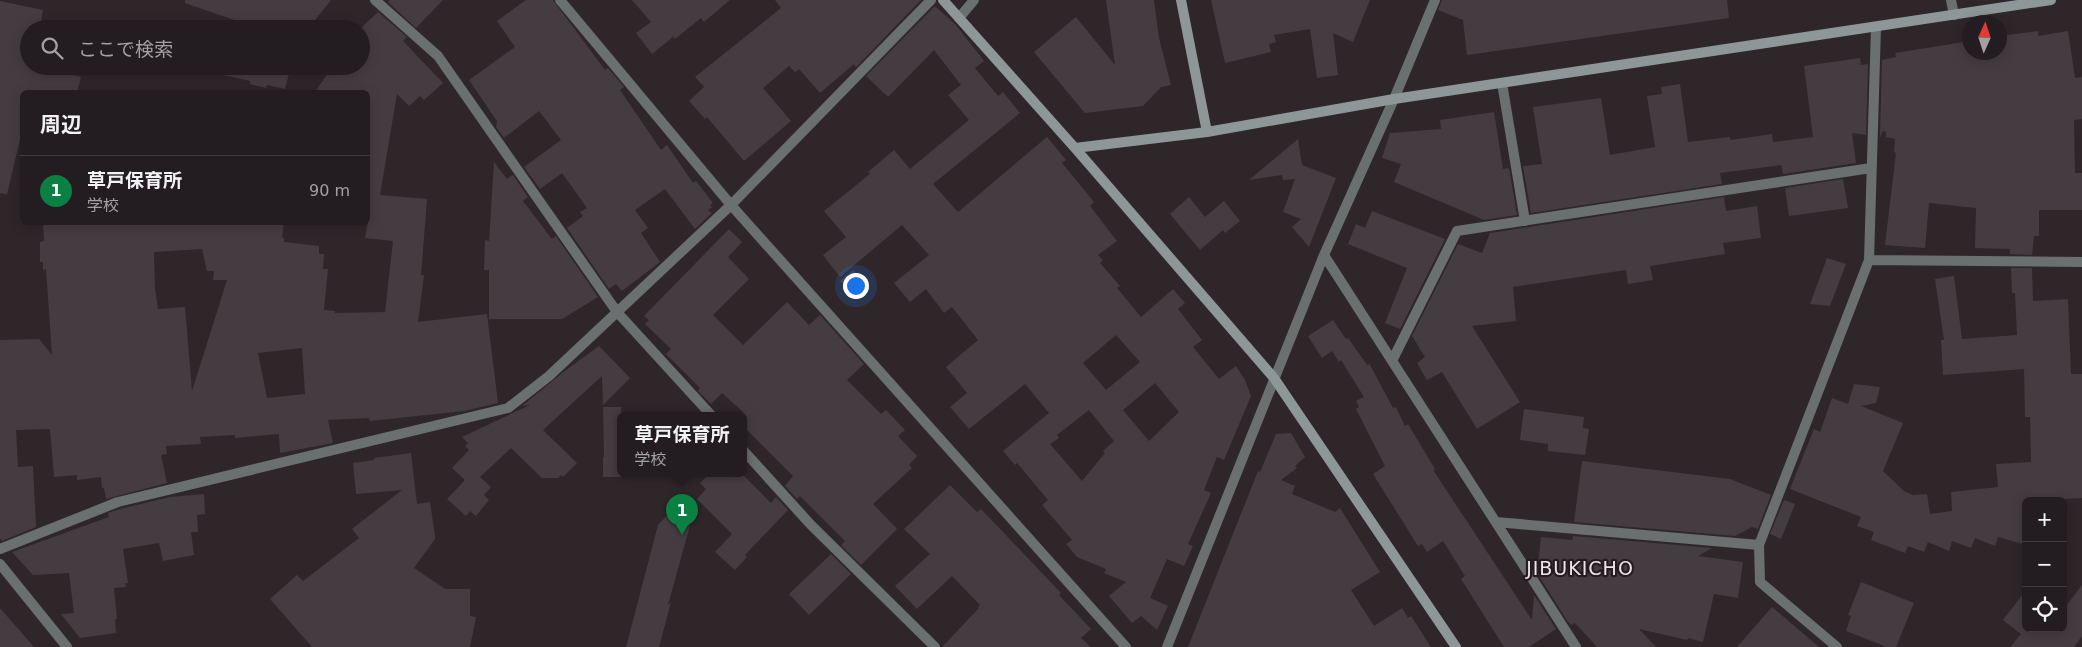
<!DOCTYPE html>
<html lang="ja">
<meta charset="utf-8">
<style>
body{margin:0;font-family:"DejaVu Sans","Noto Sans JP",sans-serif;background:#2b2529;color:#f1f3f6}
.controls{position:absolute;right:15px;bottom:15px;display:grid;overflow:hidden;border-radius:8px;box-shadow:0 2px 12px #0003}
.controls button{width:45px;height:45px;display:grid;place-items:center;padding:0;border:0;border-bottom:1px solid #403a3e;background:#231c20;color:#f1f3f6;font:25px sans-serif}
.compass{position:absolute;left:1962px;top:15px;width:45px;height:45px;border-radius:50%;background:#231c20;box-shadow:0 2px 12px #0003;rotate:3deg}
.you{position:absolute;left:855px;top:285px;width:18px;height:18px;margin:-12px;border:4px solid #fff;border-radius:50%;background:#1a73e8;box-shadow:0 0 0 8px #1a73e833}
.badge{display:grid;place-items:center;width:32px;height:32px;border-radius:50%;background:#0b8043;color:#fff;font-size:16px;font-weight:700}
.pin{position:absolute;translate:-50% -41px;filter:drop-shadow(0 1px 2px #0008)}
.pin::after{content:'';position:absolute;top:26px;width:18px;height:15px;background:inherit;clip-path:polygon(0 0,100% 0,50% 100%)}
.popup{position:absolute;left:617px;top:412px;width:130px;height:65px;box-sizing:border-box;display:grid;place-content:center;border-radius:8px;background:#231c20;filter:drop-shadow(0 1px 4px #0005);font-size:16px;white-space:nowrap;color:#a3a1a5}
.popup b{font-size:19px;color:#f1f3f6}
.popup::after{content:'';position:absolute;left:50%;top:100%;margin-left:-10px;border:10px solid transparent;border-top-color:#231c20}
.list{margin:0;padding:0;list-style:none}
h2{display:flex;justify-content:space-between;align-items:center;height:65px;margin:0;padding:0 20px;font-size:21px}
h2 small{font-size:16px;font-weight:400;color:#a3a1a5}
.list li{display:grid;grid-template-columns:32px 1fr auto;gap:15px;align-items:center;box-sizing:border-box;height:70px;padding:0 20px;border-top:1px solid #403a3e}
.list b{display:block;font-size:19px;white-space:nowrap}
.list p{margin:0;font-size:16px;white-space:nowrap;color:#a3a1a5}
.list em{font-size:16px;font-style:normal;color:#a3a1a5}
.icon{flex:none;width:28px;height:28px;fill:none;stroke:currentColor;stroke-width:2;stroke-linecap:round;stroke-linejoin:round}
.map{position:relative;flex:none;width:2082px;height:647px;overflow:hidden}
.search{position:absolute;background:#231c20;box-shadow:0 2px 12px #0003;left:20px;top:20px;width:350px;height:55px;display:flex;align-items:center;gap:12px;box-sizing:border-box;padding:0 18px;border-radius:28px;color:#a3a1a5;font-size:19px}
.panel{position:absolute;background:#231c20;box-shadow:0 2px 12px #0003;left:20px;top:90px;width:350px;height:135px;border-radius:8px}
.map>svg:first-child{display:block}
</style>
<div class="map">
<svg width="2082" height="647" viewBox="0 0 2082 647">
<rect width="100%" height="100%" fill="#2f262a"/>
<path fill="#453c41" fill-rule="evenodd" d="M185,0H331L308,29H260L185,3Z
M390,0H443L416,28L388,2Z
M526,0H553L605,70L608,68L624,87L620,90L661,150L667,145L693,183L696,181L713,203L710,205L712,207L708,210L712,213L695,229L665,189L635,210L648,228L641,233L660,262L622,291L616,284L609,289L567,228L583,216L580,212L587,208L562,173L540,189L524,167L561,140L539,111L504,138L496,127L497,121L469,80L515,47L497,21Z
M632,0H730L704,22L701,18L675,39L673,37L652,54L636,33L651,22Z
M775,0H921L856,67L854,64L820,93L799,69L795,72L789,66L763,88L791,121L744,161L707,117L705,119L689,101L704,87L695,77L781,8Z
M1106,0H1154L1159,38L1171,85L1161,87L1143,106L1085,113L1034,52L1076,17L1115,65Z
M1211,0H1370L1353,42L1333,33L1338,75L1317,78L1310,29L1274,35L1276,42L1269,44L1271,52L1225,63Z
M1442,0H1727L1729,18L1467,55L1463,20L1438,10Z
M0,1L43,10L40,28L29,26V66H40L81,77L77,92H22V131L7,194L0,193Z
M935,6L956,25L984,61L975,68L998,96L1003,92L1020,113L933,184L958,212L1047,137L1066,160L1062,163L1094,202L1090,206L1117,241L1098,255L1103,260L1100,263L1120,286L1117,288L1141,317L1173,289L1185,303L1178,309L1202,340L1193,347L1219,379L1236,366L1245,380L1251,396L1224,460L1217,457L1204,490L1211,493L1188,544L1193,546L1184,566L1167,559L1150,598L1168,606L1157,630L1141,616L1132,623L1109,596L1126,582L1104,573L1106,569L1077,557L1066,544L1072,540L1042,505L1048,500L1017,463L1015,465L1003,451L1049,413L1025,384L969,429L950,407L967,393L946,367L978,340L952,307L944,313L926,289L910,302L894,283L929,255L902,225L840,277L823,255L846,237L824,211L870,174L868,172L894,150L910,169L969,120L948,95L961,85L934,50L888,97L866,76ZM1116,335L1140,362L1106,390L1083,363ZM1155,383L1179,412L1149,441L1123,410ZM1089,410L1114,441L1103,451L1105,453L1082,481L1050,444L1059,438L1057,435Z
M378,12L407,37L403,41L443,83L424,100L420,96L409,106L397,94L380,195L427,199L421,275H424L418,322L487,314L498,403L464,411L370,421L369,418L328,420L333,443L280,453L279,434L235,438V435L200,437L201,444L166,446L167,454L161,455L167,483L106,499L104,488H102L101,477L77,480V475L54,477L50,429L16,430L18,467L33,466L36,527L2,541L0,538V340L39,339L52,355L46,269L43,270V262H40V242L44,241L43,222H284L282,238H284V242L319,246V254H324L323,269H328L324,310L335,311V313L385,312L393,241L365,238L368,222V92H315L333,66H361V28ZM202,249L207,271H214L213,280H227L192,391L185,307L158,309L155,289L154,252ZM302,348L305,394L267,398L258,353Z
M2038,31V36L2068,31L2075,78L2082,77V119L2074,120L2075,173H2082V210H2039V236H2034L2032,255L2010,254V249L1975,248L1976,208L1929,203L1925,248L1885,245L1896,153L1894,152L1895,139L1886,137V132L1883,131L1880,137L1882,60L1896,57L1895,53L1970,41V52H2000V36Z
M1860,58L1861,65L1868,64L1866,135L1852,133L1856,163L1783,174L1781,165L1720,173L1722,184L1531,213L1523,166L1542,164L1533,107L1601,98L1610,155L1655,147L1647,96L1662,94L1661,87L1680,84L1688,142L1730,137V140L1772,134L1773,142L1813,137L1804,66Z
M220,66H291L285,89L267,85L266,88L250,84V81L219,74Z
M1494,112L1503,169L1509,168L1517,215L1484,220L1394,182L1401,164L1382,158L1390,133L1441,129L1440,120Z
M1298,139L1302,165L1336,178L1309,247L1292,227L1301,219L1283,212L1295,179L1283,180L1282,175L1249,180Z
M494,162L507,179L513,175L528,197L523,201L552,239L556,236L598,297L562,319H489V270H484L485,240L489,241Z
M1843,179L1848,208L1789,216L1785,188Z
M1189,197L1205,217L1224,201L1240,221L1225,233L1223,230L1200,250L1170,214Z
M1724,197L1726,211L1757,206L1761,238L1723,243L1725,254L1650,266L1653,280L1628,284L1626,270L1513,287L1516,321L1472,326L1520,402L1477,429L1442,372L1427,380L1417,363L1425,357L1412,336L1458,244L1482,253L1490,233Z
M1372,211L1445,239L1400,329L1385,323L1407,268L1348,244L1356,224L1365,228Z
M729,229L742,242L728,257L749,279L713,315L743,345L787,302L809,325L820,315L864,364L847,380L881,414L886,410L905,430L898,436L917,456L909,465L912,468L873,504L897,529L861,565L841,545L845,541L800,496L797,499L785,486L793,476L743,426V412L722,393L711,404L698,391L700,388L666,354L671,349L645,324L649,320L644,316Z
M1827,258L1846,264L1830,306L1810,304Z
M2011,268H2032L2033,301L2068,299L2071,374H2082V498L2026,501V545L1998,537L1995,546L1975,538L1971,548L1952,541L1949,551L1928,542L1924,552L1908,546L1905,553L1871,540L1874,532L1857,526L1861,517L1790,489L1814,429L1820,432L1832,398L1848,404L1854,384L1880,387L1876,403L1861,406L1903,423L1883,471L1904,491L1913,495L1927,494L1930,514L1952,511L1951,492L1998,487L1996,464L2031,462L2030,417H2025L2024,369L1943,375L1941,340H1944L1935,279L1954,276L1962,339L2017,335L2015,293H2012Z
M853,270L866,283L853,295L840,281Z
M1333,320L1346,339L1348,338L1368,366L1369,363L1393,408L1396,407L1405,426L1408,424L1435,469L1433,470L1532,620L1534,595L1556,629L1529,647H1504L1461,579L1465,576L1443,541L1427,552L1422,544L1418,546L1373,474L1385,466L1356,409L1359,407L1356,401L1364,397L1341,360L1339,362L1332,351L1322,358L1308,336Z
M599,346L630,378L603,405L602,376L543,430L577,463L563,477L561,475L558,478H542L511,448L480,477L491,487L484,495L489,500L476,516L470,511L466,516L447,499L465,480L452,468L469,450L465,446L468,443L462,437L530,405L522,406L566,370Z
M603,407H621V477H603V457H604Z
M1524,409L1584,417L1583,428L1589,429L1585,455L1548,451V444L1520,440Z
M1291,433L1305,457L1295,466L1297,468L1281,480L1295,486L1292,494L1335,512L1340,508L1380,572L1351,590L1374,626L1402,608L1408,618L1411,616L1431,647H1188L1258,471L1260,472L1276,434Z
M411,453L417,504L430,502L435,536V539L414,568L445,589H470V616L476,617L470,647H312L270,599L297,575L303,581L359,538L352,529L402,490L356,494L353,463L374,460V458Z
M1582,461L1730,479L1771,495L1758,529L1752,527L1735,536L1574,522Z
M709,474H742L771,503L776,497L788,510L745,555L747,557L735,570L715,552L732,534L697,499L706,489L700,483Z
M950,485L977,512L981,509L1061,593L1059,595L1091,629L1081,638L1091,647H942L979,608L978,607L980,605L952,576L917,609L895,586L930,554L904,529Z
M204,494L205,514L197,515L198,532H191L194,555L163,561L159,543L123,549L128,583H125L126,587L114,588L117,619H115L116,633L80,638L61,614L74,613L69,573L33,575L12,552L109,517L108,513L120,509L170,497Z
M1784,500L1795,504L1781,539L1770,534Z
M670,512L692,518L668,605L671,602L659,647H626L658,525Z
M1573,536L1712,548L1698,556L1743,562L1738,598L1714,594L1703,642L1688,638L1687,640L1639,629L1656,647H1597L1577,625L1574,623L1572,625L1568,622L1537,573L1541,537L1572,540Z
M831,554L851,574L809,615L789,594Z
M1861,582L1914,603L1896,647H1887L1846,631L1851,616L1848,615Z
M2082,585V636L2074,647H2010L2021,634L2003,620L2026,590V628H2063V610Z
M1772,607L1819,647H1737Z
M0,608L34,647H0Z"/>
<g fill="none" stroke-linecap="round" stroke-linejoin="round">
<path stroke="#6a6f70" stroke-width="10" d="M375,0L438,56L617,312L712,416
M560,0L731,205L1126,647
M1951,0L1954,15
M959,18L974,0
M1502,83L1525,221
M1324,255L1576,647
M1869,260L2082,262
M1392,361L1457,231L1871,168
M743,450L811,525L935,647
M1496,522L1759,545L1869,260L1876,27
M1759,545L1760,582L1837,647
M0,549L118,502L508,408L549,376L731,205L931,0
M0,564L67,647
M1167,647L1324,255L1394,99L1435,0"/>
<path stroke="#8e9798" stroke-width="10" d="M943,0L1075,148L1274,378L1456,647
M1181,0L1207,132
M1075,148L1207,132L1394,99L2051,0"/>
</g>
<g text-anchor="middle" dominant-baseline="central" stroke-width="4.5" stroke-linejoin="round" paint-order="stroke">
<g font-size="19" letter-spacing="1" fill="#ebe5e8" stroke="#251c21">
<text x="1580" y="568">JIBUKICHO</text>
</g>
</g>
</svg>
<div class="controls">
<button>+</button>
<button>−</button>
<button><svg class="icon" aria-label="locate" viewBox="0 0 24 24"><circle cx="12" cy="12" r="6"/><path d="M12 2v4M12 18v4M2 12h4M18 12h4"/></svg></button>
</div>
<svg class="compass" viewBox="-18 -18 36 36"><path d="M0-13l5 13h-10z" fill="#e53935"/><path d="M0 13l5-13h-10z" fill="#a3a1a5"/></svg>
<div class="you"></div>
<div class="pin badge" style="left:682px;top:535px">1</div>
<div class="popup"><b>草戸保育所</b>学校</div>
<div class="search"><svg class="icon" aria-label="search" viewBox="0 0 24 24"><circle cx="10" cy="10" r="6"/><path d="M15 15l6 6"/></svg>ここで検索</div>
<section class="panel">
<h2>周辺<small></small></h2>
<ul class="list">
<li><span class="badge">1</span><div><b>草戸保育所</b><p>学校</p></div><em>90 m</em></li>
</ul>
</section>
</div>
